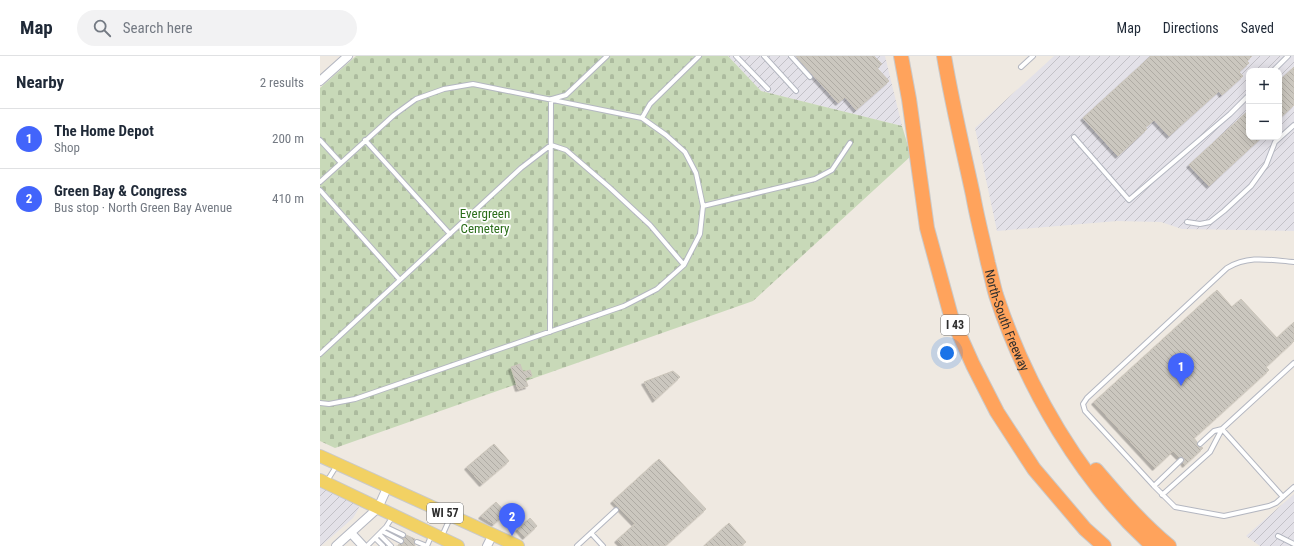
<!DOCTYPE html>
<meta charset="utf-8">
<style>
body{margin:0;font-family:"Roboto Condensed",sans-serif;background:#f2f2f3;color:#1f2937}
.controls{position:absolute;right:12px;top:12px;display:grid;overflow:hidden;border-radius:8px;box-shadow:0 2px 10px #0003}
.controls button{width:36px;height:36px;display:grid;place-items:center;padding:0;border:0;border-bottom:1px solid #e0e1e3;background:#fff;color:#1f2937;font:20px sans-serif}
.you{position:absolute;left:627px;top:297px;width:14px;height:14px;margin:-10px;border:3px solid #fff;border-radius:50%;background:#1a73e8;box-shadow:0 0 0 6px #1a73e833}
.badge{display:grid;place-items:center;width:26px;height:26px;border-radius:50%;background:#4264fb;color:#fff;font-size:13px;font-weight:700}
.pin{position:absolute;translate:-50% -33px;filter:drop-shadow(0 1px 2px #0008)}
.pin::after{content:'';position:absolute;top:21px;width:14px;height:12px;background:inherit;clip-path:polygon(0 0,100% 0,50% 100%)}
.list{margin:0;padding:0;list-style:none}
h2{display:flex;justify-content:space-between;align-items:center;height:52px;margin:0;padding:0 16px;font-size:17px}
h2 small{font-size:13px;font-weight:400;color:#747a83}
.list li{display:grid;grid-template-columns:26px 1fr auto;gap:12px;align-items:center;box-sizing:border-box;height:60px;padding:0 16px;border-top:1px solid #e0e1e3}
.list b{display:block;font-size:15px;white-space:nowrap}
.list p{margin:0;font-size:13px;white-space:nowrap;color:#747a83}
.list em{font-size:13px;font-style:normal;color:#747a83}
.icon{flex:none;width:22px;height:22px;fill:none;stroke:currentColor;stroke-width:2;stroke-linecap:round;stroke-linejoin:round}
.map{position:relative;flex:none;width:974px;height:490px;overflow:hidden}
header{display:flex;align-items:center;gap:24px;box-sizing:border-box;height:56px;padding:0 20px;background:#fff;border-bottom:1px solid #e0e1e3}
header strong{font-size:19px}
nav{display:flex;gap:22px;margin-inline-start:auto;font-size:14px}
.search{width:280px;height:36px;background:#f2f2f3;display:flex;align-items:center;gap:10px;box-sizing:border-box;padding:0 14px;border-radius:22px;color:#747a83;font-size:15px}
main{display:flex}
aside{flex:1;background:#fff}
.map>svg:first-child{display:block}
</style>
<header>
<strong>Map</strong>
<div class="search"><svg class="icon" aria-label="search" viewBox="0 0 24 24"><circle cx="10" cy="10" r="6"/><path d="M15 15l6 6"/></svg>Search here</div>
<nav><a>Map</a><a>Directions</a><a>Saved</a></nav>
</header>
<main>
<aside>
<h2>Nearby<small>2 results</small></h2>
<ul class="list">
<li><span class="badge">1</span><div><b>The Home Depot</b><p>Shop</p></div><em>200 m</em></li>
<li><span class="badge">2</span><div><b>Green Bay &amp; Congress</b><p>Bus stop · North Green Bay Avenue</p></div><em>410 m</em></li>
</ul>
</aside>
<div class="map">
<svg width="974" height="490" viewBox="0 0 974 490">
<defs>
<pattern id="industrial-furrows" width="10" height="10" patternUnits="userSpaceOnUse"><rect width="10" height="10" fill="#e3e1e8"/><path d="M-1 1l2-2M0 10L10 0M9 11l2-2" fill="none" stroke="#c3c1c7"/></pattern>
<pattern id="cemetery-stones" width="16" height="16" patternUnits="userSpaceOnUse"><rect width="16" height="16" fill="#c8d9b8"/><path d="M2 7V4a2 2 0 0 1 4 0v3zM10 15v-3a2 2 0 0 1 4 0v3z" fill="#acbb9e"/></pattern>
<pattern id="building-back-hatch" width="6" height="6" patternUnits="userSpaceOnUse"><rect width="6" height="6" fill="#cbc7bf"/><path d="M-1 5l2 2M0 0l6 6M5-1l2 2" fill="none" stroke="#afaba4"/></pattern>
<filter id="shadow"><feDropShadow dx="-2.5" dy="2.5" stdDeviation="0" flood-color="#0004"/></filter>
</defs>
<rect width="100%" height="100%" fill="#efe9e1"/>
<path fill="url(#industrial-furrows)" fill-rule="evenodd" d="M408,0H565L582,70L441,35Z
M734,0H974V175L862,173L841,166L797,165L677,175L655,72ZM929,15H959V81H929Z
M0,431L37,449L39,452L33,462L1,490H0Z
M974,438V490H940L926,480Z"/>
<path fill="url(#cemetery-stones)" d="M36,0H408L441,35L582,70L591,100L433,245L15,392L0,385V32Z"/>
<path fill="url(#building-back-hatch)" stroke="#cbc5ba" filter="url(#shadow)" d="M476,0H554L562,8L557,12L569,25L536,54L525,41L518,47Z
M831,0H932L927,5L929,7L919,16L923,20L902,39L899,35L849,80L834,64L825,72L827,73L798,100L763,62Z
M974,11V49L959,63V25Z
M929,54V81H942L889,130L869,109Z
M897,234L912,251L921,243L957,282L974,266V285L946,311L949,314L874,382L877,386V390L883,392L865,409L863,406L864,402L862,401H859L853,395L835,412L774,346Z
M200,308L203,316L210,314L212,320L205,322L208,330L198,333L191,311Z
M353,315L360,321L335,344L324,326Z
M174,388L189,405L162,428L147,411Z
M339,403L386,453L345,490H303L297,484L315,468L293,445Z
M176,446L186,457L174,468L161,460Z
M210,462L217,470L205,481L198,473Z
M409,467L426,486L421,490H384Z
M86,479L95,483L94,486L95,490H78L79,488L84,487L83,482Z"/>
<g fill="none" stroke-linecap="round" stroke-linejoin="round">
<defs>
<path id="lane" d="M416,0L448,33
M444,0L476,35
M471,0L490,21
M701,11L713,0
M953,15L968,0
M232,43L246,39L287,0
M322,62L330,48L379,0
M754,81L809,144L910,58L929,39
M0,84L21,107
M45,84L130,178
M0,126L74,59L96,43L124,33L153,28L322,62L346,79L365,96L376,117L383,150L380,178L364,209L337,233L304,250L35,343L9,348L0,347
M0,134L80,224
M383,150L495,123L512,114L530,87
M867,166L880,168L890,166L904,155L931,130L946,109L955,86L974,69
M974,206C949,204 929,199 907,212L767,342L763,348L765,355L834,430L855,451L904,460L949,450L956,447L974,431
M230,276L231,43
M0,298L201,112L231,89L246,94L289,131L330,169L364,209
M880,388L894,375L902,373L974,307
M7,425L17,409
M834,430L861,404
M842,439L890,396L902,373L963,441
M66,471L83,479
M62,475L81,485
M271,477L283,490
M59,478L71,490
M122,480L131,460
M958,480L974,488
M55,482L63,490
M97,486L107,490
M47,490L66,471L73,460
M107,490L112,478
M257,490L296,454"/>
<path id="street" d="M0,25L28,0
M31,477L43,490
M16,490L58,452L67,432
M167,490L173,478"/>
<path id="primary" d="M0,400L198,490
M0,424L138,490"/>
<g id="highway">
<path d="M581,0L589,43L607,172L631,260L653,309L677,356L714,413L765,473L784,490"/>
<path id="s1" d="M624,0C632,47 643,93 653,139C657,162 663,184 668,207C671,218 673,229 676,239C706,330 761,426 833,490"/>
<path d="M776,414C799,441 822,468 849,490"/>
</g>
</defs>
<use href="#lane" stroke="#b4b7c1" stroke-width="6"/>
<use href="#street" stroke="#b4b7c1" stroke-width="10"/>
<use href="#primary" stroke="#c9c9c9" stroke-width="14"/>
<use href="#highway" stroke="#c9c9c9" stroke-width="16"/>
<use href="#lane" stroke="#fff" stroke-width="4"/>
<use href="#street" stroke="#fff" stroke-width="8"/>
<use href="#primary" stroke="#f2d163" stroke-width="12"/>
<use href="#highway" stroke="#ffa35c" stroke-width="14"/>
</g>
<g text-anchor="middle" dominant-baseline="central" stroke-width="3.5" stroke-linejoin="round" paint-order="stroke">
<g fill="#fff" stroke="#6d6d6d" stroke-width="1">
<rect x="621" y="259" width="28" height="20" rx="3"/>
<rect x="107" y="447" width="36" height="20" rx="3"/>
</g>
<g font-size="12" font-weight="bold" fill="#2e2e2e">
<text x="635" y="269">I 43</text>
<text x="125" y="457">WI 57</text>
</g>
<g font-size="13" fill="#2c6e1b" stroke="#fff">
<text x="165" y="157">Evergreen<tspan x="165" dy="15">Cemetery</tspan></text>
</g>
<g font-size="13" fill="#2e2e2e" stroke="#fff">
<text stroke="none"><textPath href="#s1" startOffset="272">North-South Freeway</textPath></text>
</g>
</g>
</svg>
<div class="controls">
<button>+</button>
<button>−</button>
</div>
<div class="you"></div>
<div class="pin badge" style="left:861px;top:330px">1</div>
<div class="pin badge" style="left:192px;top:480px">2</div>
</div>
</main>
